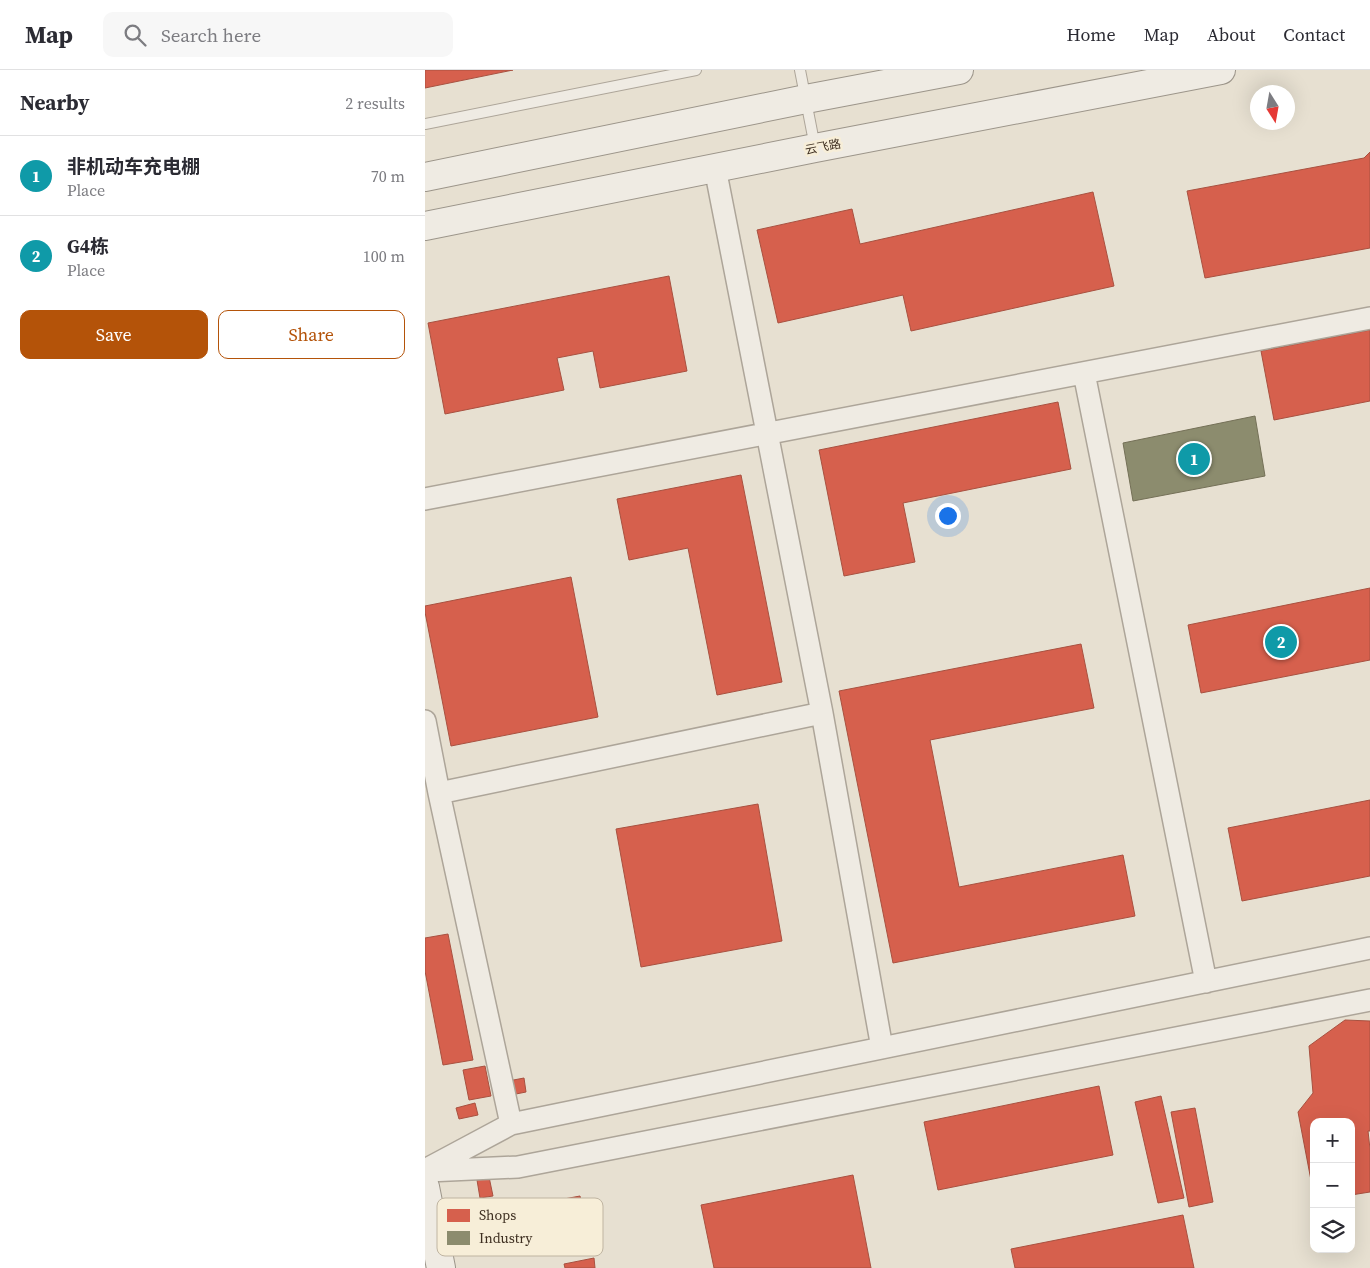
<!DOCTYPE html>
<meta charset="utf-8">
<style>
body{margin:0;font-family:"Source Serif 4","Noto Sans SC",serif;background:#f7f7f7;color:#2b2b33}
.controls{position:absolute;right:15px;bottom:15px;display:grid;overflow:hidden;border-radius:10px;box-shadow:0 5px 20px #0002}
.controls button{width:45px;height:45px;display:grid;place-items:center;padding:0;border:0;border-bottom:1px solid #e1e1e2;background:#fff;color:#2b2b33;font:25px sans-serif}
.compass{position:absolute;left:825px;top:15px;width:45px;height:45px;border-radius:50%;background:#fff;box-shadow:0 5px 20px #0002;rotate:169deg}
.you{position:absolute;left:522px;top:445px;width:18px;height:18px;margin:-12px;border:4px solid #fff;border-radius:50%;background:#1a73e8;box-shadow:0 0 0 8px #1a73e833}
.badge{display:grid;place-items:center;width:32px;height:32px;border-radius:50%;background:#b45309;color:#fff;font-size:16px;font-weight:700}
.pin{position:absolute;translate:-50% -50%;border:2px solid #fff;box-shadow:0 1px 5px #0006}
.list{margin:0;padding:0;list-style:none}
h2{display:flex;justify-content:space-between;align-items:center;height:65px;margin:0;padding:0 20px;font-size:21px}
h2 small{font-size:16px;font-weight:400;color:#7c7c81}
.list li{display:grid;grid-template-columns:32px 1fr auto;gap:15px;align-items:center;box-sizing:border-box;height:80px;padding:0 20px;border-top:1px solid #e1e1e2}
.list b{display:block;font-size:19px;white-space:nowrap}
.list p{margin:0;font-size:16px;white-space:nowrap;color:#7c7c81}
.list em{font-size:16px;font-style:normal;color:#7c7c81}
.actions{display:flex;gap:10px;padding:15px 20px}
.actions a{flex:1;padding:11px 0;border:1px solid #b45309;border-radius:10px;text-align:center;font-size:18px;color:#b45309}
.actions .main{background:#b45309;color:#fff}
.icon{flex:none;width:28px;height:28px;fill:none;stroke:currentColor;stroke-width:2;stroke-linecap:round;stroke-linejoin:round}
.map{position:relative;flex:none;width:945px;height:1198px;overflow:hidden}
header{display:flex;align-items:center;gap:30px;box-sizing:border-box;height:70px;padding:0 25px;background:#fff;border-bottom:1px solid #e1e1e2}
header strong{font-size:24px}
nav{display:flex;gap:28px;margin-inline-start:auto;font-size:18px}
.search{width:350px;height:45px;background:#f7f7f7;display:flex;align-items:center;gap:12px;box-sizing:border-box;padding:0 18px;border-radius:10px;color:#7c7c81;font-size:19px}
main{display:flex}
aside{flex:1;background:#fff}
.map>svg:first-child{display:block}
</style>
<header>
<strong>Map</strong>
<div class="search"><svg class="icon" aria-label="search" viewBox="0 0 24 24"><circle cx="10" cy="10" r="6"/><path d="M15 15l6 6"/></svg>Search here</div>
<nav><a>Home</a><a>Map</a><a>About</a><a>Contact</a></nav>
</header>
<main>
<aside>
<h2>Nearby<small>2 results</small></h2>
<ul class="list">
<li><span class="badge" style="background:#0f9aa8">1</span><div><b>非机动车充电棚</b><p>Place</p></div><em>70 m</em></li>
<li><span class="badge" style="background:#0f9aa8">2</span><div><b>G4栋</b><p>Place</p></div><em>100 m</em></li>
</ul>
<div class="actions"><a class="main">Save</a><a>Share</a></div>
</aside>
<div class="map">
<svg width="945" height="1198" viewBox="0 0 945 1198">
<rect width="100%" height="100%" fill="#e7e0d1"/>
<path fill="#d6604d" stroke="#a85140" d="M0,0H88L0,18Z
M945,82V178L780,208L762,121L939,88Z
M668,122L689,216L486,261L478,225L353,253L332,160L427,139L435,174Z
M244,206L262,301L175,318L168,281L132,288L139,320L20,344L3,253Z
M945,260V331L849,350L836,281Z
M633,332L646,399L478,433L490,492L419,506L394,380Z
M316,405L357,612L292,625L263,478L204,490L192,429Z
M146,507L173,647L26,676L0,542V536Z
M945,518V590L776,623L763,555Z
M656,574L669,638L505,670L534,817L698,785L710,846L468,893L414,621Z
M945,730V806L817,831L803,758Z
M333,734L357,871L216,897L191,759Z
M23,864L48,990L18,995L0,901V868Z
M920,950L945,951V1061H943L945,1079V1122L926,1125V1052H889V1126L873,1042L888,1023L884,976Z
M60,996L66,1026L44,1030L38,1000Z
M99,1008L101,1022L81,1026L78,1012Z
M674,1016L688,1085L513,1120L499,1052Z
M736,1026L759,1128L733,1133L710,1032Z
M50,1033L53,1045L34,1049L31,1038Z
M770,1038L788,1132L764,1137L746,1042Z
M63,1102L68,1126L55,1128L51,1104Z
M428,1105L446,1198H289L276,1135Z
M155,1126L158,1139L129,1144L128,1138L141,1136L139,1129Z
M758,1145L769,1198H590L586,1179Z
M169,1188L170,1198H140L139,1194Z"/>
<path fill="#8c8c6e" stroke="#747057" d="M830,346L840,406L708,431L698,373Z"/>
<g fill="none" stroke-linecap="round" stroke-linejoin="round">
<defs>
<path id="lane" d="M375,0L390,77
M0,54L271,0"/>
<path id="street" d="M290,98L397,643
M659,303L781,912
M0,429L945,248
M0,651L14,723L397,643L457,978
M14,723L86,1054
M0,1100L86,1054L945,878
M3,1101L93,1097L945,930"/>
<path id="secondary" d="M0,107L381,29L534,0
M0,156L390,78L796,0
M0,1117L16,1198"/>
</defs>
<use href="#lane" stroke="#ada599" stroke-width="12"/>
<use href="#street" stroke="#ada599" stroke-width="24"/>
<use href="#secondary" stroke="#9c958a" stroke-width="30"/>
<use href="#lane" stroke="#efebe3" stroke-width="10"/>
<use href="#street" stroke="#efebe3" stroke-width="21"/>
<use href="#secondary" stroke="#efebe3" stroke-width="28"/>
</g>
<g text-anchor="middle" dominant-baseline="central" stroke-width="5" stroke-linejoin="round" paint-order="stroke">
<g font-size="12" fill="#3d2e20" stroke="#f7eed8">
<text transform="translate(398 77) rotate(-11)">云飞路</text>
</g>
</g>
<rect x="12" y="1128" width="166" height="58" rx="8" fill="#f7eed8" stroke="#bfb4a1" stroke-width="1"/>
<rect x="22" y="1139" width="23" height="13" fill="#d6604d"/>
<rect x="22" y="1161" width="23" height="14" fill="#8c8c6e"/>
<g font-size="14" fill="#3d2e20">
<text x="54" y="1150">Shops</text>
<text x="54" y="1173">Industry</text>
</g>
</svg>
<div class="controls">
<button>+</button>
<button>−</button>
<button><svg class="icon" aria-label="layers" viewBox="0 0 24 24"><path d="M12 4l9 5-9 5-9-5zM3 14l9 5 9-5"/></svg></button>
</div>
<svg class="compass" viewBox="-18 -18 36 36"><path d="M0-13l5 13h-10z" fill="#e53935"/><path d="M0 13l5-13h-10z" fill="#7c7c81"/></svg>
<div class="you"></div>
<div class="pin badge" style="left:769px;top:389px;background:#0f9aa8">1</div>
<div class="pin badge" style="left:856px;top:572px;background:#0f9aa8">2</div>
</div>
</main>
